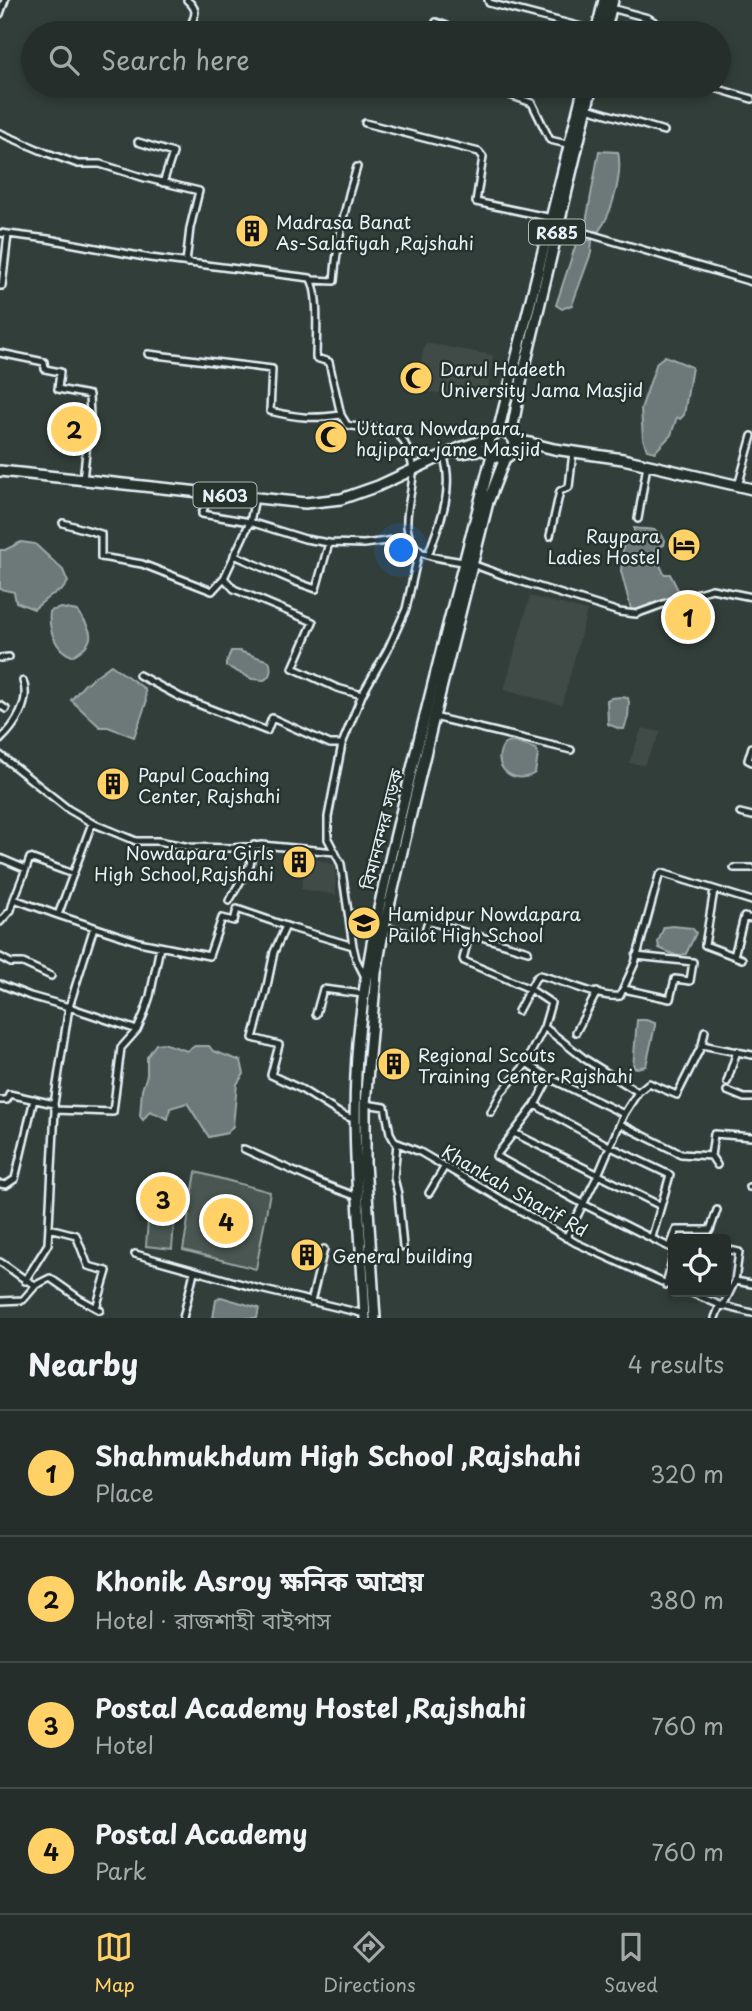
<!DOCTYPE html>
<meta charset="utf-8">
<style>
body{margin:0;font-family:"Playpen Sans","Noto Sans Bengali",sans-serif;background:#2e3633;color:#f1f3f6}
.controls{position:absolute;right:21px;bottom:21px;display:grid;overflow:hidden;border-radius:7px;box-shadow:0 4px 10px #0003}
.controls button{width:63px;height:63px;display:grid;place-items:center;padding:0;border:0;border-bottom:2px solid #424a47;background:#262e2b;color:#f1f3f6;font:35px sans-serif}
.you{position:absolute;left:402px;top:551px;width:24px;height:24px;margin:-18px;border:5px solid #fff;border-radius:50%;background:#1a73e8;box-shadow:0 0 0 10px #1a73e833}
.badge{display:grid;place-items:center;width:46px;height:46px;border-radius:50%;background:#ffd166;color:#111;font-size:23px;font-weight:700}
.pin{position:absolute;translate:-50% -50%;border:4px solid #fff;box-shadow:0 2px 7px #0006}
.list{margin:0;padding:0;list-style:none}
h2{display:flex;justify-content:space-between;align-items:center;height:91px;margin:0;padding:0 28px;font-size:30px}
h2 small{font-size:23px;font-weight:400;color:#a4a8a9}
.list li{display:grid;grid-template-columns:46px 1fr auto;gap:21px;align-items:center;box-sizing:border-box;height:126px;padding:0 28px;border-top:2px solid #424a47}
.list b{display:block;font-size:26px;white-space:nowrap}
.list p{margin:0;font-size:23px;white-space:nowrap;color:#a4a8a9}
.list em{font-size:23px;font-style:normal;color:#a4a8a9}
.icon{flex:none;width:38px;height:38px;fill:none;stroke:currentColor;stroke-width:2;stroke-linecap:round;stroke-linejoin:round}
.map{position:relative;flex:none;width:752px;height:1318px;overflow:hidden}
.search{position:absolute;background:#262e2b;box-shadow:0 4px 10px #0003;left:21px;right:21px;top:21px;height:77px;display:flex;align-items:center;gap:18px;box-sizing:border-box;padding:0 24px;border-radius:38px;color:#a4a8a9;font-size:26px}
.sheet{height:595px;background:#262e2b}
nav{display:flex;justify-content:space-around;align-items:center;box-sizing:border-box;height:98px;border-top:2px solid #424a47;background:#262e2b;font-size:19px;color:#a4a8a9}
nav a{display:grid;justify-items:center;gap:4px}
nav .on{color:#ffd166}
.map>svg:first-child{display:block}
</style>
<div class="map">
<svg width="752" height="1318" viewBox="0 0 752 1318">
<rect width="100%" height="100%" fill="#323e39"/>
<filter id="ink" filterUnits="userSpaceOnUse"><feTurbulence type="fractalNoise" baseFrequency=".0143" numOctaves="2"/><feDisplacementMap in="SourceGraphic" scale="14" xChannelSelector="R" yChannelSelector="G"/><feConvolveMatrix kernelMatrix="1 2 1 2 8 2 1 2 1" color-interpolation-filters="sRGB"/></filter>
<g filter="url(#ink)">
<path fill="#3f4b46" d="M425,343L493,355L486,399L415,390Z
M530,596L587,611L562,705L504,690Z
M642,728L661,732L644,765L629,763Z
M307,856L335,865L336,895L301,889Z"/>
<path fill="#495651" stroke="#98a4a4" stroke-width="2" d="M196,1172L270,1192L256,1269L183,1250Z
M148,1221L174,1223L172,1249L146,1246Z"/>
<path fill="#6d7978" stroke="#9ea9ab" stroke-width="2" d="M599,151L618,152C623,174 612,215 598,232L589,230L585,228Z
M592,240L591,253L572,305L562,309L556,305L577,241Z
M665,356L692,367L684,415L680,419L677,417L671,435L655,452L647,450L643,439L641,409L657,362Z
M634,528C649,531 656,525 665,540L664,545L655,549L660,565L664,574H670L679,592C666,600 647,611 631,609L621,571L624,539H634Z
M21,542L35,544L63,570L68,582L62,590L51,595L34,609L16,602L14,592L0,589V550H5Z
M61,608L77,611C94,632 97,642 72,656C55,650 48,629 50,611Z
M231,651H239L269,661C272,668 271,677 264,680L252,679L226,666V663Z
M111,665L145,689L146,703L134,737L108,727H100L71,700L85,684Z
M622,697L628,698L629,703L628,717L624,729H620L608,724L607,700L611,698Z
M514,742L536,749L538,755L535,773C513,787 488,765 505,743Z
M673,926L692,928L696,933L686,954L677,956L659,948L658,942L664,927Z
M637,1020H646L655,1023V1026L646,1066L637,1068L633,1067Z
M163,1043L187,1051L195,1046H209L213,1051L241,1061L244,1074L237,1084L233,1126L227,1133L209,1137L187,1103L170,1108L168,1119L150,1111L143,1120L140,1116L142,1090L147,1075V1057L156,1044Z
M221,1297L259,1308L257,1318H213L216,1300Z"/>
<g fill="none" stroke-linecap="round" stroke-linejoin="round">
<defs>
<path id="minor" d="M187,0C203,14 190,17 190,33
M488,0L489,3L597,31
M611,8L648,18L663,27L664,33
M0,14L5,0
M436,22L447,26L449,29L447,33
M485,86L532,103L550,140L571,145
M708,86L752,99
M587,108L664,131
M365,123L479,152L483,157L476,202L552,218
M0,133L47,153L78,164H100L145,178L199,191L190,228L186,263
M138,142L173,153L163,183
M559,225L752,282
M0,233L48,239L150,258L310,278C320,291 316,340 316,358L329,362L341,415L347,425C361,429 376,425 390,430C396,432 403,438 405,444C409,452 412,462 413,470C414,497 394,532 421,552C430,558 453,560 463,562
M313,280L334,281C337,243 345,204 357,167
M0,286H2L8,234
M0,353L44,362L45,369L60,372L58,389L89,395L90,416L83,480
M148,354L272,369L270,411C298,418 312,419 341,415
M738,486L752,436
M209,494L202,514L250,522L305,539L329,543L364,544L410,538
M255,498L250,522L224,578L234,589L313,622L293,668L337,688L362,695
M638,519L647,465
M63,523L101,534V557L142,564L212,591L224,578
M550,536L560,491L569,487L573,452
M234,555L296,582L316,589L329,543
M428,555C440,523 454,491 444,457
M472,564L510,578L619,612L636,614L677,599L712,589L752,597
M0,658L9,657
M139,675L180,697L267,731L272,718L330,744H342
M0,705L6,709
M434,717L571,750
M0,740C15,726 31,702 23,681
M752,747L748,760L752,762
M0,755L68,809L92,823L136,841H158L190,847L233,848L262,845L335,852
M740,813L752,816
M92,823L58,915L139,942L209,956L222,918L234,921L237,909L292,928L353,946
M0,858L26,869L30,858L73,874
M734,868H752
M714,890L705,945L742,959
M14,899L26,869
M229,901L250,865L254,845
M0,922L11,910L14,899L58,915
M286,926L274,952L266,991L253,1038L279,1045L271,1075L301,1089L339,1113L355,1120
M94,927L69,1007L137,1030
M384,927L423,937L428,921L528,951
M470,932L463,959L464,961L530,989L551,1003L544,1027L527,1060L528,1064L549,1078L624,1114
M734,956L744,917L752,919
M0,957L11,963H23L51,976
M365,977L356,959L353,946L341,864L328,839V817L342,744L362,695L388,649L406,609L419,551
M0,984L30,996L69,1007L54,1104
M624,989L670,999L675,979L690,981L693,962L636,956
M518,1011L535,979L539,975C562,980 600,999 620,996L635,963L659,876L662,873L752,901
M316,1014L323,989L363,994
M544,1027L585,1059L638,1092L624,1114L598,1175L566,1238
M576,1032L597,992
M702,1045L752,1055
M549,1078L535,1105L496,1156L583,1204L673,1249
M727,1082L737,1051
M727,1091L744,1098H752
M638,1092L649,1083L677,1095L702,1045L705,1031
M0,1100H7L9,1094L54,1104L55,1110L113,1112L121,1048L137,1030L144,1014L150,996L160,947
M365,1104L385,1107L390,1133L395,1142L420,1152L576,1243L673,1287
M535,1105L609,1146L670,1175L652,1237
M491,1112L501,1093L527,1063
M620,1124L681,1154L711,1156
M514,1133L661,1206
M397,1143L394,1178L398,1194L403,1247
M244,1149L320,1183L358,1197
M717,1165L711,1156L714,1134L752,1137
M0,1184L6,1185L15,1179L34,1099
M749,1187H752
M429,1193L445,1166
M49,1228L76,1235L88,1266L107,1271L96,1308
M670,1247L676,1230H710L717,1210
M726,1249L739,1252L735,1281
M135,1254L260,1289L365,1314
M0,1262C14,1270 22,1280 36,1285L50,1278L80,1299L100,1310
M25,1281L48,1244L55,1110
M666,1285L673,1256
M689,1292L720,1305L752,1313
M0,1301L23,1300L36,1285
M311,1302L324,1249
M724,1304L735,1281L752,1284
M183,1318L194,1272
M715,1318L720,1305"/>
<path id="primary" d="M596,33L604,0
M605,33L613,0
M498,432L584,86
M511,436L522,378L592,86
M365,1318C361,1227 350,1135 358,1043C366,955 386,874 407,789C434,677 463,566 492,455
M375,1318L365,1163V1104L376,973L384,927L434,717L488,502L505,458"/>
<path id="trunk" d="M514,439L554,449L623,459L752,489
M461,453L478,450L489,451
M0,471L305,503L341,499L378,486L460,448L490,438L498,432H505L511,436L515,442L513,452C505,462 492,459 488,446L490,438"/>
</defs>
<use href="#minor" stroke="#e8f1f8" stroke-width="10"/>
<use href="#primary" stroke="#e8f1f8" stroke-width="14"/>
<use href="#trunk" stroke="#e8f1f8" stroke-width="14"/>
<use href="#minor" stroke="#26332d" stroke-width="5"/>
<use href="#primary" stroke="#26332d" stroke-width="9"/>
<use href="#trunk" stroke="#26332d" stroke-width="9"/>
</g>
</g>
<defs>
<symbol id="building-disc" viewBox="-11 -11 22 22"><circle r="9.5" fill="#ffd166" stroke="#26332d"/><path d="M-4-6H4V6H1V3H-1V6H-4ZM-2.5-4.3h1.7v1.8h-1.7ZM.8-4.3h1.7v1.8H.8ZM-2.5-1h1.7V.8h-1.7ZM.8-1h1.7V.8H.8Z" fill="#111"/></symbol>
<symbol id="mosque-disc" viewBox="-11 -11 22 22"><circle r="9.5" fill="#ffd166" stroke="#26332d"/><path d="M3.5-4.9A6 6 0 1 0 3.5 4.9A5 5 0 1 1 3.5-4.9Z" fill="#111"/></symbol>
<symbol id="hotel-disc" viewBox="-11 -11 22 22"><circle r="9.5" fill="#ffd166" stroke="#26332d"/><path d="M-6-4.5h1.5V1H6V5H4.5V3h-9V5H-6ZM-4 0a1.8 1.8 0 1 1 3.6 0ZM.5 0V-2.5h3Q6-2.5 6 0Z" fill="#111"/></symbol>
<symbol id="school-disc" viewBox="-11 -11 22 22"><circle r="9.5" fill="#ffd166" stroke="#26332d"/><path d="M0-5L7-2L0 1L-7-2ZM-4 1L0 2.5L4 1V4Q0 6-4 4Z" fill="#111"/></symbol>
</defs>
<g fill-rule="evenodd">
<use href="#building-disc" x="233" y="212" width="38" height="38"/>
<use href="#mosque-disc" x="397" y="359" width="38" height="38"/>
<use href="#mosque-disc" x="312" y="418" width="38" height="38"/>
<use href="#hotel-disc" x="665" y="526" width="38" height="38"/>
<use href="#building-disc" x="94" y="765" width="38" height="38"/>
<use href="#building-disc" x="280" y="843" width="38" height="38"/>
<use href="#school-disc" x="345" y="904" width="38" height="38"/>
<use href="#building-disc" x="375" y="1045" width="38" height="38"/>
<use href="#building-disc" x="288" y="1236" width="38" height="38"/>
</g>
<g text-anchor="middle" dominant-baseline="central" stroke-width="5" stroke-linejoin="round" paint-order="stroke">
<g fill="#26332d" stroke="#aeb8bb" stroke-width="2">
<rect x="529" y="219.5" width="56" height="25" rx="5"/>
<rect x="193.5" y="482.5" width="63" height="25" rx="5"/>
</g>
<g font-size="16" font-weight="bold" fill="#e8f1f8">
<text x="557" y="232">R685</text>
<text x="225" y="495">N603</text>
</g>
<g font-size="18" fill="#e8f1f8" stroke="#26332d" text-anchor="start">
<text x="276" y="221">Madrasa Banat<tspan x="276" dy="21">As-Salafiyah ,Rajshahi</tspan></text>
<text x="440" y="368">Darul Hadeeth<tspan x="440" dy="21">University Jama Masjid</tspan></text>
<text x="356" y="427">Uttara Nowdapara,<tspan x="356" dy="21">hajipara jame Masjid</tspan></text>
<text x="660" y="535" text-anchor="end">Raypara<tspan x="660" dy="21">Ladies Hostel</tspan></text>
<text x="138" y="774">Papul Coaching<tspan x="138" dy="21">Center, Rajshahi</tspan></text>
<text x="274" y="852" text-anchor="end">Nowdapara Girls<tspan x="274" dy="21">High School,Rajshahi</tspan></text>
<text x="388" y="913">Hamidpur Nowdapara<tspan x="388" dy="21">Pailot High School</tspan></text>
<text x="418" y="1054">Regional Scouts<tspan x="418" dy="21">Training Center Rajshahi</tspan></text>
<text x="332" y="1255">General building</text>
</g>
<g font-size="18" fill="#e8f1f8" stroke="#26332d">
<text transform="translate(381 829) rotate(-76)">বিমানবন্দর সড়ক</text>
<text transform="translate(515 1190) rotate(30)">Khankah Sharif Rd</text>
</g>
</g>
</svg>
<div class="controls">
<button><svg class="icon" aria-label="locate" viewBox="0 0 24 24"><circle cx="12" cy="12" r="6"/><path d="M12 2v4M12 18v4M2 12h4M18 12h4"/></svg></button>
</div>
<div class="you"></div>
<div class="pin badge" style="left:688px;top:617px">1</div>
<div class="pin badge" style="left:74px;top:429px">2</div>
<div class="pin badge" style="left:163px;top:1199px">3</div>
<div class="pin badge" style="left:226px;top:1221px">4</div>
<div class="search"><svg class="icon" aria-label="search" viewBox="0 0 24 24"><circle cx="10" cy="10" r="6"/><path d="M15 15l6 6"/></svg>Search here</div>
</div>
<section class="sheet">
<h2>Nearby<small>4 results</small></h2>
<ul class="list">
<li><span class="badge">1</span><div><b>Shahmukhdum High School ,Rajshahi</b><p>Place</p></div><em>320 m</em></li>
<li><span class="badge">2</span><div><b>Khonik Asroy ক্ষনিক আশ্রয়</b><p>Hotel · রাজশাহী বাইপাস</p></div><em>380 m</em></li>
<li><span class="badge">3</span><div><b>Postal Academy Hostel ,Rajshahi</b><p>Hotel</p></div><em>760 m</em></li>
<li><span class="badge">4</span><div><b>Postal Academy</b><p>Park</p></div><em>760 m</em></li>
</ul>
</section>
<nav>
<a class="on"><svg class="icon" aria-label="map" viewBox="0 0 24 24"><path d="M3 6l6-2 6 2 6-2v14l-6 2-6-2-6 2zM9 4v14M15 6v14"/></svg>Map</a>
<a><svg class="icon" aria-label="directions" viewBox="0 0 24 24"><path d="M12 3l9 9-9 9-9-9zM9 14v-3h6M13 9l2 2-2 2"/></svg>Directions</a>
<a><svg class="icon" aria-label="saved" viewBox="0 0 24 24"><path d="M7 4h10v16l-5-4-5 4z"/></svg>Saved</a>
</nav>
